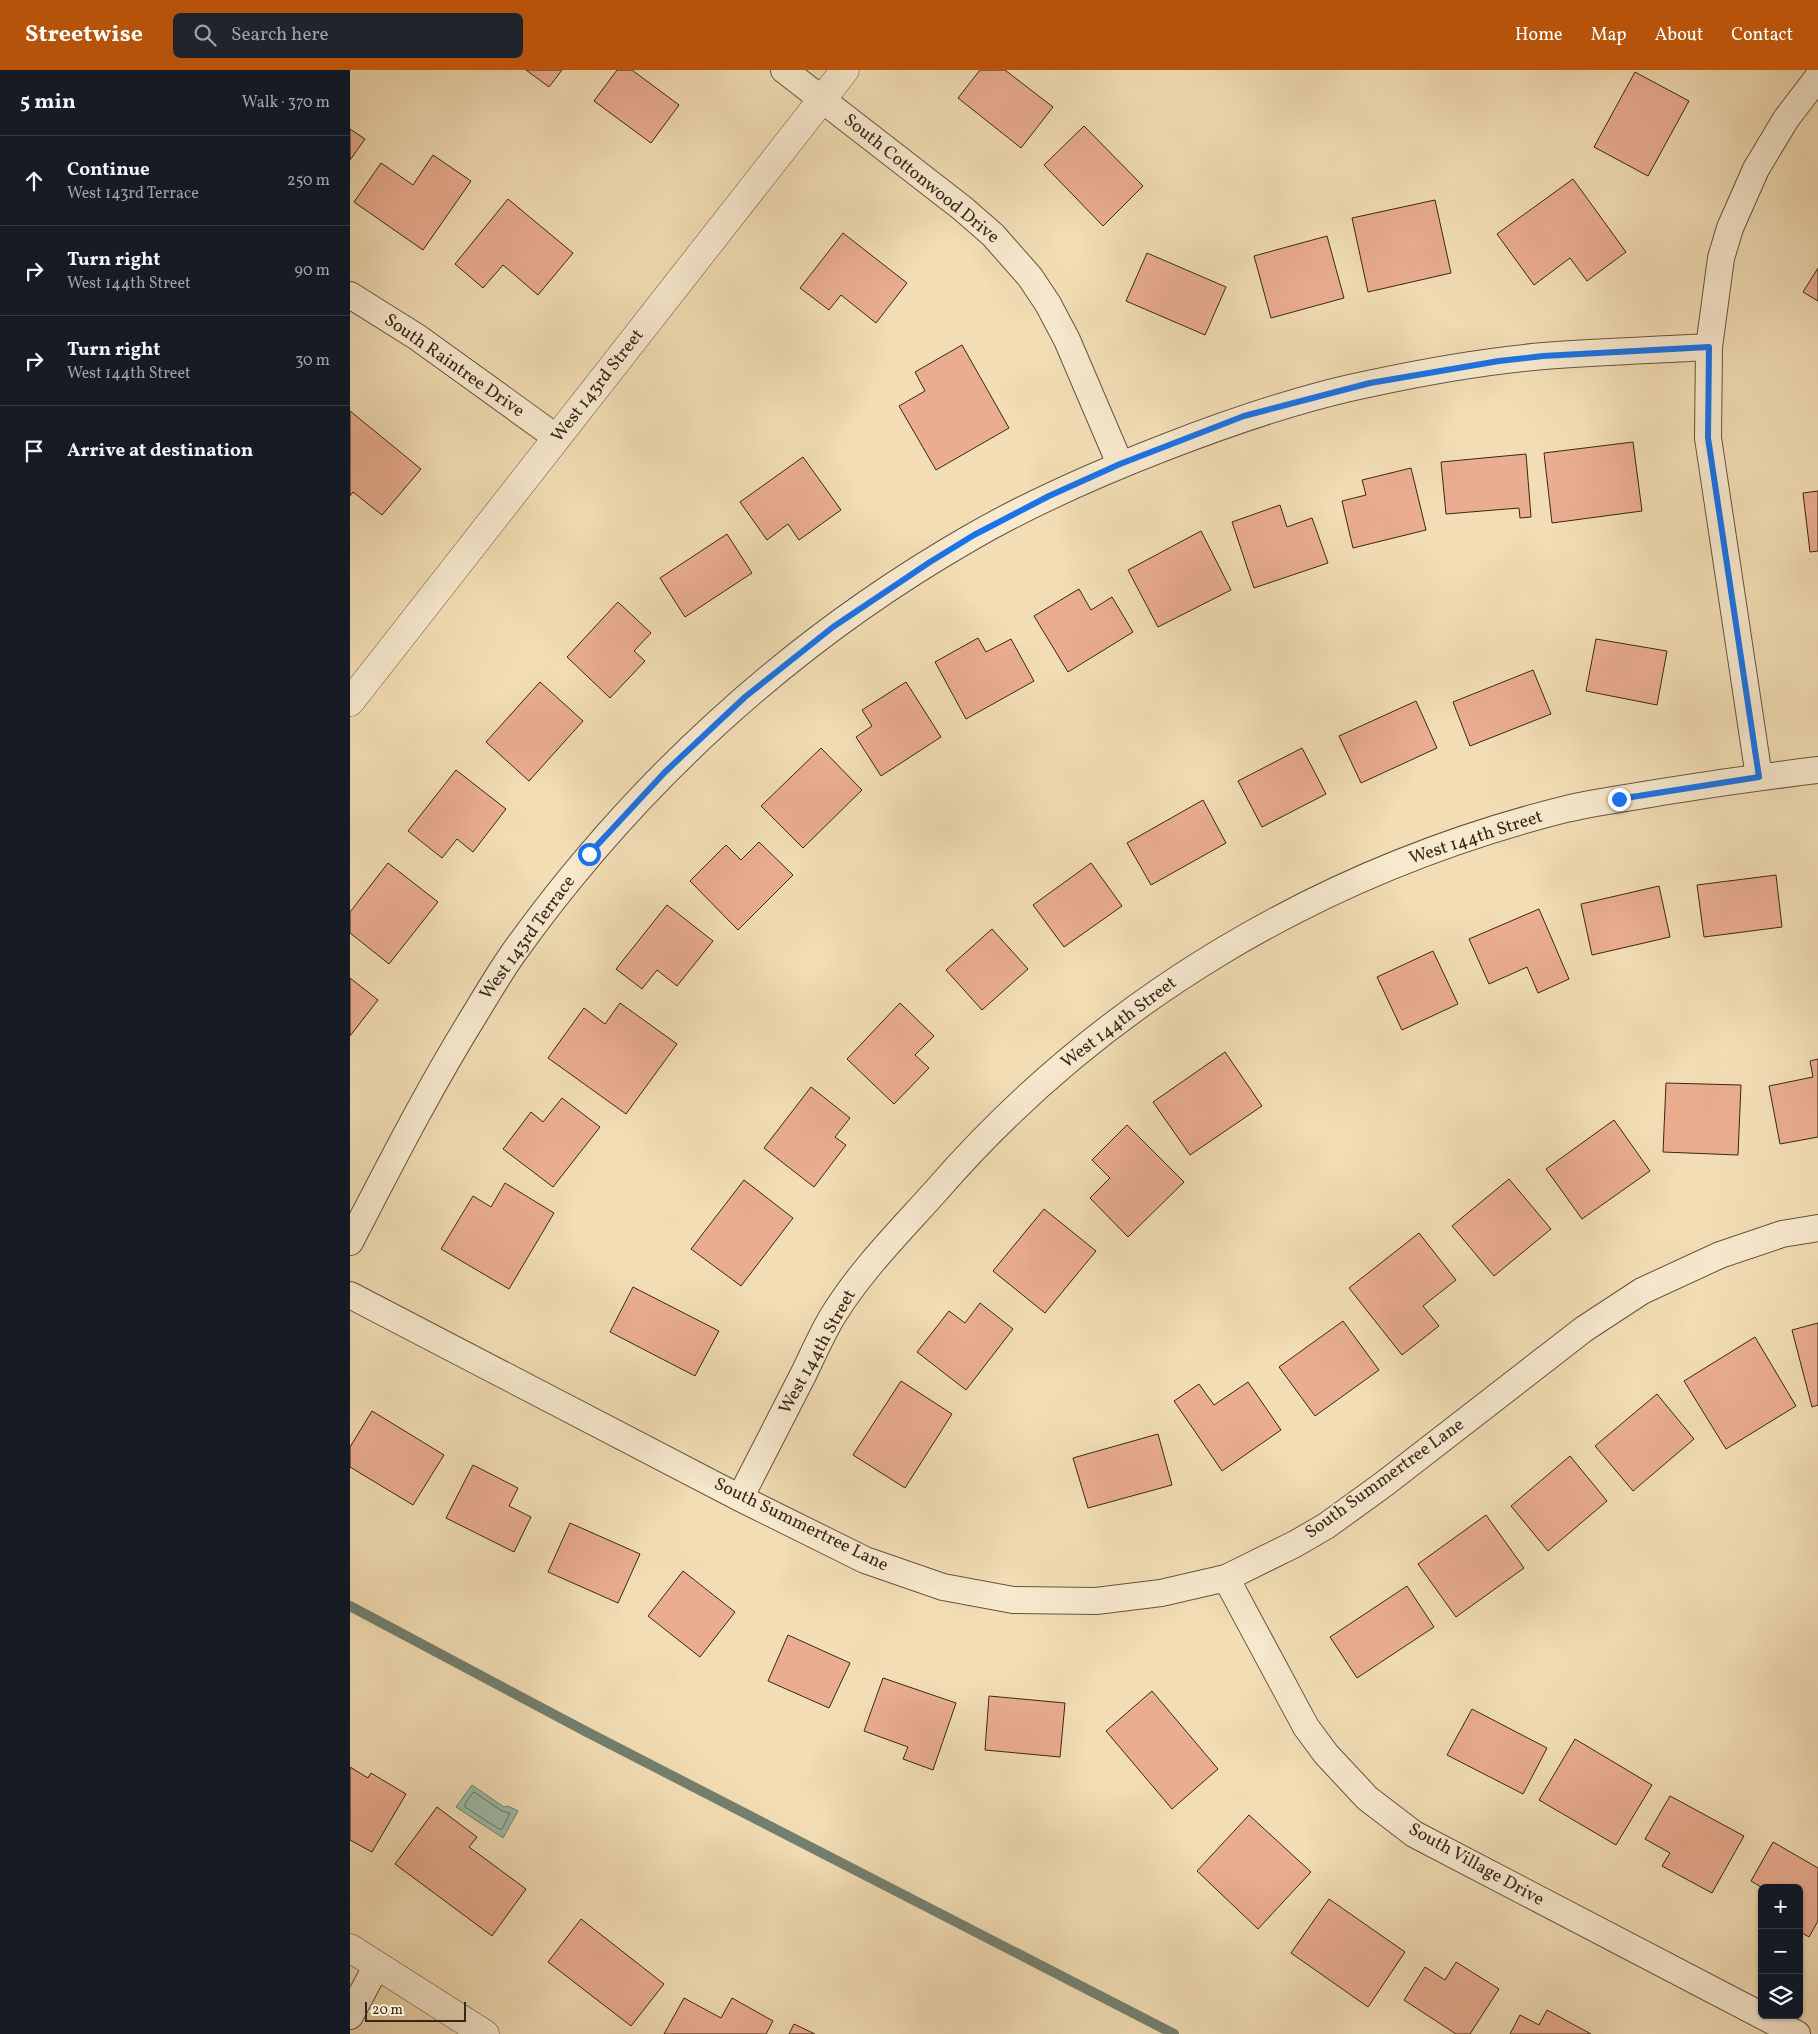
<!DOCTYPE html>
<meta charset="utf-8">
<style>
body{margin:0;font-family:Vollkorn,serif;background:#20242c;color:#f1f3f6}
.controls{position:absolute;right:15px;bottom:15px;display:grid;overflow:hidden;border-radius:8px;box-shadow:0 1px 4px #0004}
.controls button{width:45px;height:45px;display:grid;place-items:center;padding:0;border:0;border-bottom:1px solid #363941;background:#171b24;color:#f1f3f6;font:25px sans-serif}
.scale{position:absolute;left:15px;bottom:12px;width:101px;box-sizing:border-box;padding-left:5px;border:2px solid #382716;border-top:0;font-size:14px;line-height:18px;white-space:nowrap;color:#382716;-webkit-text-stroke:4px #f7e9ce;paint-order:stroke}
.stop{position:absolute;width:15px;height:15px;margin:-11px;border:4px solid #1a73e8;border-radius:50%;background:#fff}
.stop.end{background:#1a73e8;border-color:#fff;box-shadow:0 1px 5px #0008}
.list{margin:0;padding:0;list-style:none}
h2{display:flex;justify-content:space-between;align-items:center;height:65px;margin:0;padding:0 20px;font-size:21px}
h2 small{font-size:16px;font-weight:400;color:#9ea1a6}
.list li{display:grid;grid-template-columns:32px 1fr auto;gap:15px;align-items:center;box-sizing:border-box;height:90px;padding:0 20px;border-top:1px solid #363941}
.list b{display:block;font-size:19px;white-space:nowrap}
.list p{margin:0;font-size:16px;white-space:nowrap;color:#9ea1a6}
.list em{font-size:16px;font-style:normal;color:#9ea1a6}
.icon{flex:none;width:28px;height:28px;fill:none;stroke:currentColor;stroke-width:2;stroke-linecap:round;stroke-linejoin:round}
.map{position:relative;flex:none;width:1468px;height:1964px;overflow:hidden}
header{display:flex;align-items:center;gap:30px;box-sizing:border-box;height:70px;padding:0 25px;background:#b45309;color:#fff}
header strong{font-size:24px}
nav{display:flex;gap:28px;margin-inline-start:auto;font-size:18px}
.search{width:350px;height:45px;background:#20242c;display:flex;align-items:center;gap:12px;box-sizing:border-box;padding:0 18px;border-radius:8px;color:#9ea1a6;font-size:19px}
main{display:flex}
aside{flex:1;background:#171b24}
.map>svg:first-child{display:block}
</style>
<header>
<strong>Streetwise</strong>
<div class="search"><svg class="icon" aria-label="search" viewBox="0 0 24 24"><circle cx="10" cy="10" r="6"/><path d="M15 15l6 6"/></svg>Search here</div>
<nav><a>Home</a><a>Map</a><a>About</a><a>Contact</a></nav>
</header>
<main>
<aside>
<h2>5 min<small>Walk · 370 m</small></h2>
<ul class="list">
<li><svg class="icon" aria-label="ahead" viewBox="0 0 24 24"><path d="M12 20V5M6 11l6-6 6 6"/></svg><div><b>Continue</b><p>West 143rd Terrace</p></div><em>250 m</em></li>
<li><svg class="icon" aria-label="right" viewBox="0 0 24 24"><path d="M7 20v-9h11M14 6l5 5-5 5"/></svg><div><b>Turn right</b><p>West 144th Street</p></div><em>90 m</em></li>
<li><svg class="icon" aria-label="right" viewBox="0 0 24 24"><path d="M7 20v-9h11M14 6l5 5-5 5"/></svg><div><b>Turn right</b><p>West 144th Street</p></div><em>30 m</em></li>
<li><svg class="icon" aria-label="arrive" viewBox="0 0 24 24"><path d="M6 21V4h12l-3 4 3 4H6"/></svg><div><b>Arrive at destination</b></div></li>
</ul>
</aside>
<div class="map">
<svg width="1468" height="1964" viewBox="0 0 1468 1964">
<rect width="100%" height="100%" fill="#f2ddb4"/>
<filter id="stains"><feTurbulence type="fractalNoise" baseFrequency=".004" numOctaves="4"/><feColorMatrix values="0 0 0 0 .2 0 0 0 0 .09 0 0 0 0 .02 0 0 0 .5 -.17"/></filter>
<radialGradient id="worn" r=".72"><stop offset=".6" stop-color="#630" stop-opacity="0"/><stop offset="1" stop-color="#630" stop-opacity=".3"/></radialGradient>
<path fill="#9cbcaa" stroke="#74806f" d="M122,1715L154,1737L158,1736L168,1741L153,1768L106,1737Z"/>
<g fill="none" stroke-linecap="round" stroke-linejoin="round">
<path stroke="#6a7260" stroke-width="1" d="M124,1722L152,1741L160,1743L152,1759H149L115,1737V1734Z"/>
<path stroke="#74806f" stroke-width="10" d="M0,1536L235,1661L824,1964"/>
</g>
<path fill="#eaad90" stroke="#382716" d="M176,0H212L199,17Z
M267,0H282L329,35L301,73L244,31Z
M630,0H655L703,37L671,78L608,28Z
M1285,2L1339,31L1298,106L1244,77Z
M734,56L793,116L753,156L694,95Z
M0,59L15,69L0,90Z
M83,85L121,111L73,180L4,132L31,93L63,115Z
M1223,109L1276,182L1237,211L1220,188L1184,215L1147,164Z
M158,129L223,183L188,225L153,195L133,218L105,194Z
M1085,130L1101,203L1018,222L1002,148Z
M493,163L557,213L526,253L491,225L479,240L450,218Z
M977,166L994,228L921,248L904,186Z
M797,183L876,217L855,265L776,231Z
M1468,198V231L1453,222Z
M612,275L659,358L586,400L549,336L575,321L565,302Z
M0,341L71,399L32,445L3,422L0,426Z
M1283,372L1292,441L1202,453L1194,383Z
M1176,384L1181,447L1170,448L1169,438L1096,444L1091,392Z
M453,387L491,440L449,470L438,454L417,470L390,432Z
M1061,398L1076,460L1003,478L992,431L1016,425L1012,410Z
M1468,421V481L1460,482L1453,423Z
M930,435L937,457L962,448L978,493L904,518L882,452Z
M851,461L881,520L808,557L778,500Z
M377,464L402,503L335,547L310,508Z
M729,519L741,540L762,527L783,562L718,602L684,546Z
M268,532L301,563L284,581L295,591L260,628L217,587Z
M628,568L636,582L661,569L684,611L616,649L585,592Z
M1246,569L1317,581L1307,635L1236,621Z
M1183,600L1201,644L1120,676L1103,632Z
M190,612L233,651L179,711L136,672Z
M556,612L591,667L531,706L506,667L522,656L512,640Z
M1066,631L1087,678L1011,713L989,666Z
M471,678L512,720L453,778L411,736Z
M952,678L976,724L912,757L888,711Z
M106,700L156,739L123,782L107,769L92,788L58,761Z
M853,730L876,773L801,815L777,773Z
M409,772L443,805L388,860L340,811L376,775L391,790Z
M38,793L88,832L39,894L0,863V842Z
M741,793L772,836L714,877L683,835Z
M1426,805L1432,857L1354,867L1347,815Z
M1309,816L1320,867L1242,885L1231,834Z
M317,835L363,871L327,916L307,900L292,919L266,899Z
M1189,839L1219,909L1188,923L1177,897L1139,914L1119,869Z
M642,859L678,899L632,940L596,900Z
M1083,881L1108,934L1052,960L1027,907Z
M0,908L28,930L0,966Z
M270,933L327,974L276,1044L198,988L234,938L255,954Z
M550,933L584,966L565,985L579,998L544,1034L497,989Z
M875,982L912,1036L840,1085L803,1032Z
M1468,989V1067L1430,1074L1419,1016L1463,1007L1460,991Z
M1316,1013L1391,1015L1388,1085L1313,1082Z
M461,1017L500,1048L485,1067L496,1075L464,1117L414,1078Z
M212,1028L250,1057L203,1117L153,1079L181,1042L193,1052Z
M1264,1050L1300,1101L1232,1149L1196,1099Z
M777,1055L834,1112L778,1167L740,1128L760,1108L742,1090Z
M1159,1109L1201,1159L1144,1206L1102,1156Z
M394,1110L443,1148L391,1216L341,1179Z
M155,1113L204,1143L159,1219L91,1179L123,1126L141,1137Z
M694,1139L746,1181L695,1243L643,1201Z
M1069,1163L1106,1210L1073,1236L1089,1256L1052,1285L999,1218Z
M283,1217L369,1261L345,1306L260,1262Z
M630,1233L663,1259L616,1320L567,1282L599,1241L615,1253Z
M993,1251L1029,1300L965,1346L929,1297Z
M1468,1253V1335L1462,1337L1442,1260Z
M1405,1267L1446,1336L1376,1379L1334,1311Z
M551,1311L602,1344L555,1418L503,1385Z
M898,1312L931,1360L872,1401L824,1331L849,1314L864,1335Z
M1307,1324L1344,1369L1283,1421L1245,1376Z
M22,1341L94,1385L63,1435L0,1397V1377Z
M808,1364L822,1415L738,1438L723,1388Z
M1220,1386L1257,1431L1198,1481L1161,1436Z
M123,1395L168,1418L159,1436L181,1447L164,1482L96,1448Z
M1136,1445L1174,1498L1106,1547L1068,1494Z
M220,1453L290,1484L268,1533L198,1502Z
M333,1501L385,1542L350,1587L298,1546Z
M1057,1516L1084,1557L1007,1608L980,1567Z
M438,1565L500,1593L479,1638L418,1611Z
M533,1608L606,1633L583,1700L553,1689L558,1677L514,1661Z
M802,1621L868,1699L822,1739L756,1661Z
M639,1626L715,1633L710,1687L635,1680Z
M1122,1639L1197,1678L1173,1724L1097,1685Z
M1225,1669L1302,1715L1266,1775L1189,1730Z
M0,1697L18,1708L21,1703L56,1724L22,1782L0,1770Z
M1320,1726L1394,1766L1362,1823L1312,1796L1320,1783L1295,1769Z
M87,1737L127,1767L119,1777L176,1819L142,1866L45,1794Z
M899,1745L961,1802L908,1859L847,1801Z
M1423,1772L1468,1798V1851L1459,1867L1449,1861V1818H1413L1401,1811Z
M979,1829L1055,1882L1018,1937L941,1883Z
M231,1849L314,1914L281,1956L198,1892Z
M1106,1892L1149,1919L1120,1964H1106L1054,1930L1075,1897L1095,1910Z
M334,1928L371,1948L382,1928L423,1951L416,1964H314Z
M1197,1940L1241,1964H1160L1170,1945L1189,1955Z
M444,1954L465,1964H439Z"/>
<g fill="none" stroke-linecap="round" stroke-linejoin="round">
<defs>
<path id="minor" d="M434,0L612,138L643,165L680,207L698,234L717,270L770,394
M0,225L67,267L207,368
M1409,707L1358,368L1359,277L1371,188L1380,158L1406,99L1436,49L1468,7
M0,1172C40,1095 79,1018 125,944C137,924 149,904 162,885C283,715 439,572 620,468C682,432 749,403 816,377C883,351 952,327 1023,313C1079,301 1137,291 1194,286C1249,282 1304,280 1359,277
M0,1225L390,1428L515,1490L593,1517L663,1530L746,1531L811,1523L876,1508L945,1474L976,1456L1034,1414L1234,1259L1292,1221L1370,1185L1432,1164L1468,1158
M390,1428C411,1387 432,1346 453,1305C463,1285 472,1263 484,1244C512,1199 550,1161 585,1122C750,931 972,800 1216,739C1250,731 1284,727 1318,721C1368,713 1418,706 1468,700
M876,1508L956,1657L976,1684L1017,1728L1064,1764L1447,1964
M0,1946L27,1895"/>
<path id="tertiary" d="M0,632L495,0
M0,1878L135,1964"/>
</defs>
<use href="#minor" stroke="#66543e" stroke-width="28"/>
<use href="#tertiary" stroke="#66543e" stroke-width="29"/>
<use href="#minor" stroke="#f7e9ce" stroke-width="26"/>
<use href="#tertiary" stroke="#f7e9ce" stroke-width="28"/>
</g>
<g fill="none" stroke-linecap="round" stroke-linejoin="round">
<path stroke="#1a73e8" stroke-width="6" d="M239,784L315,702L395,627L483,557L580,492L624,465L699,426L770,394L894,346L1020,313L1149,291L1193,286L1359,277L1358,368L1409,707L1269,729"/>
</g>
<g text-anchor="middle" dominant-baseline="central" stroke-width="4" stroke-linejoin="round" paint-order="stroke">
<g font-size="18" fill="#382716" stroke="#f7e9ce">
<text transform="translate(571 109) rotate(39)">South Cottonwood Drive</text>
<text transform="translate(104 296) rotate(35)">South Raintree Drive</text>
<text transform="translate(248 316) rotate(-52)">West 143rd Street</text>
<text transform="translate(1126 768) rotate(-18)">West 144th Street</text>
<text transform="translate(178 868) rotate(-54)">West 143rd Terrace</text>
<text transform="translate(769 953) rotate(-37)">West 144th Street</text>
<text transform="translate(468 1282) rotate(-61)">West 144th Street</text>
<text transform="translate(1035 1409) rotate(-36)">South Summertree Lane</text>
<text transform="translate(451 1455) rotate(26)">South Summertree Lane</text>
<text transform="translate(1126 1795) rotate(29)">South Village Drive</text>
</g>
</g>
<rect width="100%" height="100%" filter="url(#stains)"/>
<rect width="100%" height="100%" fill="url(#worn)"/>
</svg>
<div class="controls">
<button>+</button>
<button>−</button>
<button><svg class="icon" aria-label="layers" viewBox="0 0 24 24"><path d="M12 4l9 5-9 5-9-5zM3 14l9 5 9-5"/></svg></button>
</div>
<div class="scale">20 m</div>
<div class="stop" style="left:239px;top:784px"></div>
<div class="stop end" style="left:1269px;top:729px"></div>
</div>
</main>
